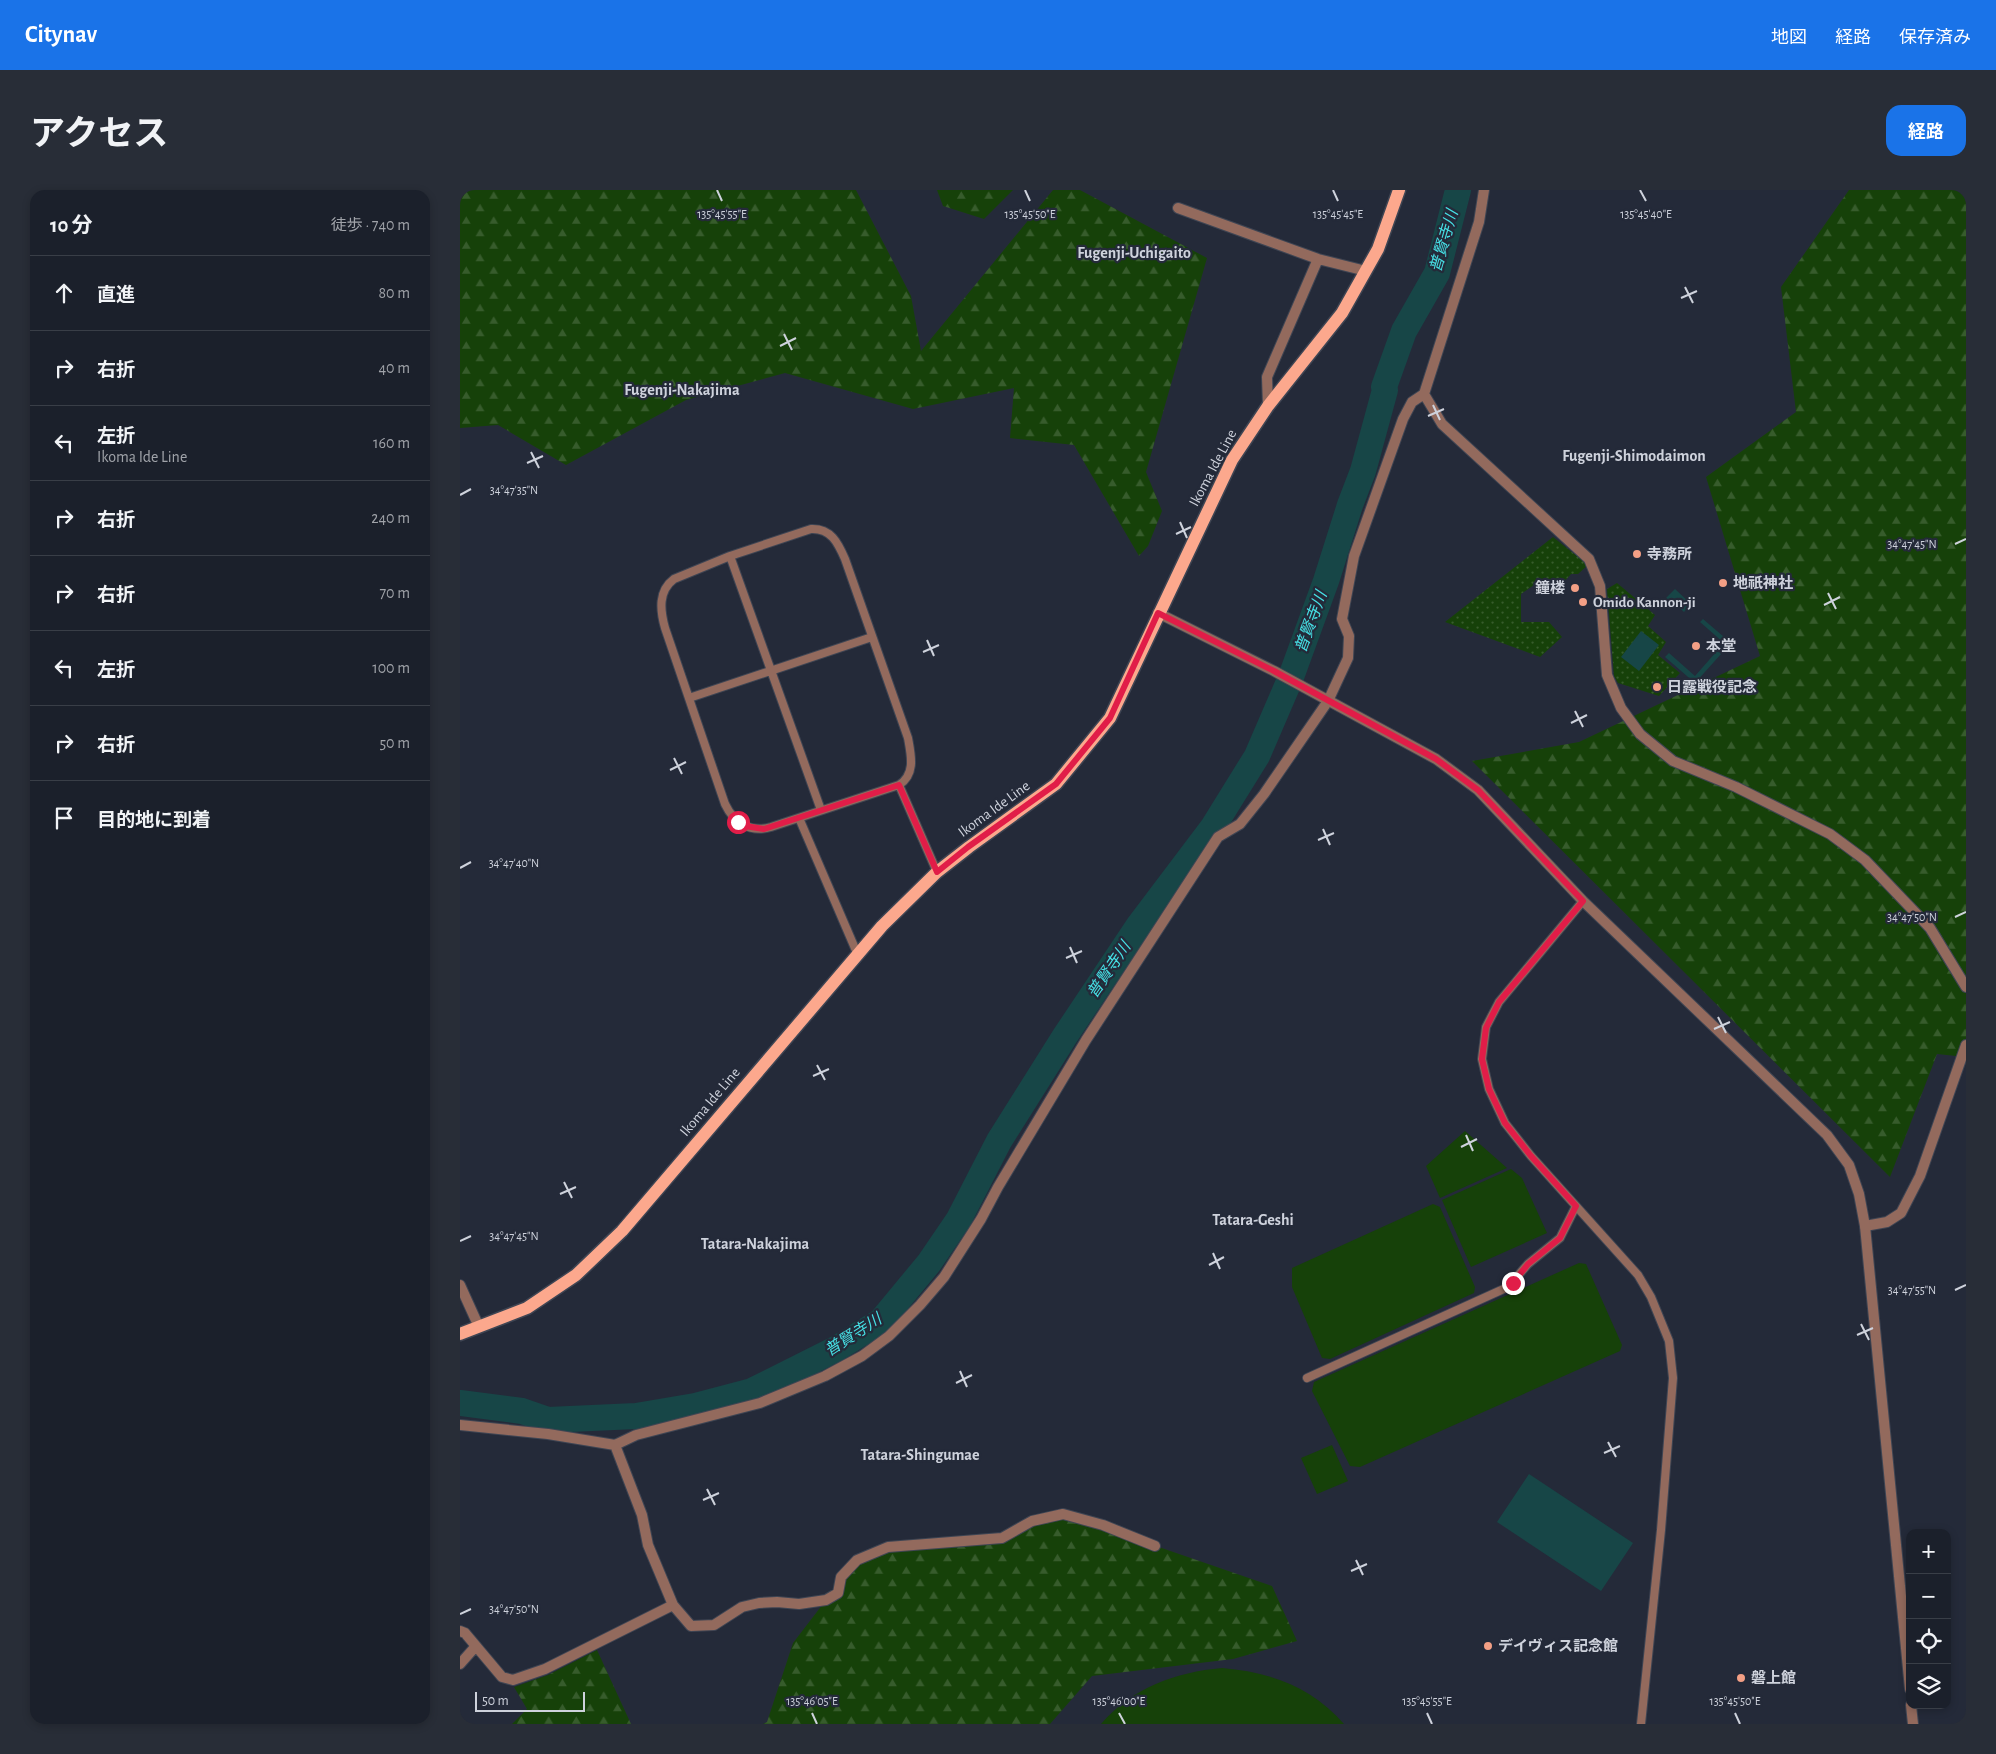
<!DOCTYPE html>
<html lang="ja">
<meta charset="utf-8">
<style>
body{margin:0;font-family:"Alegreya Sans","Noto Sans JP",sans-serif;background:#282d37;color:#f1f3f6}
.controls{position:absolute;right:15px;bottom:15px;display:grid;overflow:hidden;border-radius:10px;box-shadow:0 2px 8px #0003}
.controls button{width:45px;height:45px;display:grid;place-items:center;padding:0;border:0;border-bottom:1px solid #393e47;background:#1b202b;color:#f1f3f6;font:25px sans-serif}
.scale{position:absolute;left:15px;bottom:12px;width:110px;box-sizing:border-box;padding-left:5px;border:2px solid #ced2dc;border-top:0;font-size:14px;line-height:18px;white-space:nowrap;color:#ced2dc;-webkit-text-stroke:4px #242a39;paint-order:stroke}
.stop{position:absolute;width:15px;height:15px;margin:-11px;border:4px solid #e11d48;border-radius:50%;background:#fff}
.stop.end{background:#e11d48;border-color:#fff;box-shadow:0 1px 5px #0008}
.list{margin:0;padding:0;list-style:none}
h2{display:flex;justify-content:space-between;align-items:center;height:65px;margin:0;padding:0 20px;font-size:21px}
h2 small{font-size:16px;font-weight:400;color:#a0a3a9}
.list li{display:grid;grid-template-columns:32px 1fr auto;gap:15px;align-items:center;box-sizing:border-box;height:75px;padding:0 20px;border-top:1px solid #393e47}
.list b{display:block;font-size:19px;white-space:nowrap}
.list p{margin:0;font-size:16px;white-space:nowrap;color:#a0a3a9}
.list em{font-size:16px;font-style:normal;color:#a0a3a9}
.icon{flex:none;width:28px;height:28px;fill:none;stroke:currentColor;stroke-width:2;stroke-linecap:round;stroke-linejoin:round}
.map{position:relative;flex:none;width:1506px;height:1534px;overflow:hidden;border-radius:15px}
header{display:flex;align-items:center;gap:30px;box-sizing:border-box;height:70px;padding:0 25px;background:#1a73e8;color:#fff}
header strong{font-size:24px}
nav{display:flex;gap:28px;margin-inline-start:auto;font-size:18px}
.intro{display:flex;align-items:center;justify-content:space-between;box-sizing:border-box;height:120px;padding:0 30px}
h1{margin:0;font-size:35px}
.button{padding:12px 22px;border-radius:15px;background:#1a73e8;color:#fff;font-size:18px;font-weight:700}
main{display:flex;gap:30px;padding:0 30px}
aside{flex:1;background:#1b202b;border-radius:15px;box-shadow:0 2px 8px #0003}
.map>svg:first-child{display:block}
</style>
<header>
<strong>Citynav</strong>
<nav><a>地図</a><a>経路</a><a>保存済み</a></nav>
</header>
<div class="intro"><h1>アクセス</h1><a class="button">経路</a></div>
<main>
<aside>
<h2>10 分<small>徒歩 · 740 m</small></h2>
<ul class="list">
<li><svg class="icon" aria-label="ahead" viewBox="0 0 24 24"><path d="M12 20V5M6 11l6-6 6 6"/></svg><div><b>直進</b></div><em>80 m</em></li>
<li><svg class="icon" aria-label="right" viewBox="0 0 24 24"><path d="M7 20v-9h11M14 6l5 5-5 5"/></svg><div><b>右折</b></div><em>40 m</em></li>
<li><svg class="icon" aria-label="left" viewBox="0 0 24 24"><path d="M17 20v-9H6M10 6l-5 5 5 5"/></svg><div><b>左折</b><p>Ikoma Ide Line</p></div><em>160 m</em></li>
<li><svg class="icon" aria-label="right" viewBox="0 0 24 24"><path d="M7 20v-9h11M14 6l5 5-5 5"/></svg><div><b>右折</b></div><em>240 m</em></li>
<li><svg class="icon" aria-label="right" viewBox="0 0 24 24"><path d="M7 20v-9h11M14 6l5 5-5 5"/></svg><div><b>右折</b></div><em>70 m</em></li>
<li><svg class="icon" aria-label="left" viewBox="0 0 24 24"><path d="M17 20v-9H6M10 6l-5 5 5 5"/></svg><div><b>左折</b></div><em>100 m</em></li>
<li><svg class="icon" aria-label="right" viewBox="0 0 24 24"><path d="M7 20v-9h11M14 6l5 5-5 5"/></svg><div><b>右折</b></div><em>50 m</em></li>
<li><svg class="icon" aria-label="arrive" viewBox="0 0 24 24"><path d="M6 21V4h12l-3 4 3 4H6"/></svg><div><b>目的地に到着</b></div></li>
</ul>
</aside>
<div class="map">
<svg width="1506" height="1534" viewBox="0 0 1506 1534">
<defs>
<pattern id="forest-firs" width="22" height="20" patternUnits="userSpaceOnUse" patternTransform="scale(1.25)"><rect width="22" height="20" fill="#164109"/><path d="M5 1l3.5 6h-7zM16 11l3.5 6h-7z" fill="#375c2c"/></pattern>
<pattern id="garden-dots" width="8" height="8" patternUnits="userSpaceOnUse" patternTransform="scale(1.25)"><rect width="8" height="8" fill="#164109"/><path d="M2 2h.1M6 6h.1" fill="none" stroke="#375c2c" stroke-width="1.8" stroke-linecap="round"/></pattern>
</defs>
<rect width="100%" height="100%" fill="#242a39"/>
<path fill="#164109" d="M1005,941L1047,978L980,1008L966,976Z
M1051,979L1062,988L1087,1043L1011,1077L982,1010Z
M973,1014L980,1017L1015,1097L1014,1103L870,1169L862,1168L832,1097V1078Z
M1119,1073L1126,1074L1162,1155L1160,1161L900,1277L890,1276L852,1201L854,1192Z
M872,1255L888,1291L857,1304L841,1268Z
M762,1478C810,1482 852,1497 884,1534H641C672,1498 716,1482 762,1478Z"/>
<path fill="url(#forest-firs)" d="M0,0H396L451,106L461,161L593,0H620L747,68L686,282L702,321L688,356L679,366L614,255L550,248L554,198L453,219L325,183L226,210L106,275L38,235L0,238Z
M477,0H553L524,29L483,16Z
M1389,0H1506V867L1477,864L1430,987L1012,571L1119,552L1300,466L1246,287L1336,222L1321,97Z
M603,1324L812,1396L837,1451L773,1469L632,1486L590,1534H303L307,1532L333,1453L366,1410L378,1403L381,1387L397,1370L428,1357L542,1348Z
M137,1460L171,1534H52L67,1519L54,1497L88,1485Z"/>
<path fill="url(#garden-dots)" d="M1093,347L1128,375L1118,384H1111L1096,401L1078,392L1061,404V432H1089L1102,447L1080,467L985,432Z
M1157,393L1195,425L1188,436L1206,452L1198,465L1220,483L1199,506L1158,493L1154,486L1147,399Z"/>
<path fill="#174647" d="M1215,399L1231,414L1224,422L1210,409L1201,419L1198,416Z
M1243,429L1271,453L1235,493L1205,467L1209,463L1235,486L1264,453L1240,432Z
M1181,441L1199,455L1179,481L1161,467Z
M1069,1284L1173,1353L1141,1401L1037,1332Z"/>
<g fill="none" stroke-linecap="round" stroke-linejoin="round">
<path stroke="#174647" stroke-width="26" d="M0,1213L62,1221L88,1230L176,1226L235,1216L292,1201L376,1159L421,1131L469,1073L499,1029L539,951L605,846L679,735L753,637L797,566L831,487L866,391L890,315L903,281L925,200L924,197L944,141L977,83L998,0"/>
<defs>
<path id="service" d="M351,339C371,338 378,353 385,369L448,548C451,565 456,584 439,595L311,637C290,643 274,633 265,614L205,438C200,420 198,401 214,389L270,366Z
M270,366L361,620
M229,508L412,447
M439,595L477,682
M339,628L397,763
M1123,711L1039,812L1026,837L1022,869L1029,899L1045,933L1071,966L1178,1085L1191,1107L1209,1151L1213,1188L1201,1340L1181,1534
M847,1188L1048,1097L1068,1074L1100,1048L1116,1016"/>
<path id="minor" d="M718,18L858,69L906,81
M964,204L982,234L1129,369L1140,396L1147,485L1161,518L1180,544L1213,571L1276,597L1370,644L1405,670L1470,738L1506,797
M808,216L807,187L858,69
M1405,1036L1427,1032L1441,1023L1460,986L1506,855
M0,1235L88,1244L155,1255
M695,1356L643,1335L603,1324L572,1331L542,1348L428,1357L397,1370L381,1387L378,1403L366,1410L339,1414L317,1412L299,1413L282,1417L254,1435L231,1436L213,1415L188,1355L182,1325L155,1255L176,1245L300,1213L365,1186L402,1166L429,1146L460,1115L484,1087L521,1029L538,997L626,850L758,647L780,634L804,604L868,511L888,468L889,446L882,429L894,366L943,229L952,212L964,204L1019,32L1024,0
M0,1441L5,1443L42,1487L53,1490L85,1479L213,1415
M0,1474L16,1456"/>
<path id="tertiary" d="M698,423L814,481L976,569L1018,600L1123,711L1367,945L1389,975L1399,1004L1405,1036L1450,1499
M0,1095L19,1137
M1451,1515L1453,1534"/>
<path id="primary" d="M0,1144L67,1118L116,1085L162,1041L422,736L477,682L509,657L596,594L650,528L772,270L808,216L882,123L918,59L939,0"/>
</defs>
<use href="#service" stroke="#3f4553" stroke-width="10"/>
<use href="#minor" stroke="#3f4553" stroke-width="12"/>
<use href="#tertiary" stroke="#3f4553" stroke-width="12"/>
<use href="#primary" stroke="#3f4553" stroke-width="15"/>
<use href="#service" stroke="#936a5d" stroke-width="8"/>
<use href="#minor" stroke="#936a5d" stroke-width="10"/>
<use href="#tertiary" stroke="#936a5d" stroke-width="10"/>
<use href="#primary" stroke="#fca88d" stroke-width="12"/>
</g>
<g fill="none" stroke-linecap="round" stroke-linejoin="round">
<path stroke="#e11d48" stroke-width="6" d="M278,632L285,636L304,639L439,595L477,682L508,657L596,594L650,528L698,423L814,481L976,569L1018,600L1123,711L1039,812L1026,838L1022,869L1029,899L1045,933L1071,966L1116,1016L1100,1048L1068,1074L1053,1093"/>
</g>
<path fill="none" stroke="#ced2dc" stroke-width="2" d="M257,0L262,11M565,0L570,11M873,0L878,11M1180,0L1186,11M1225,97L1233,113M1221,108L1237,101M324,144L332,160M320,156L336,148M973,215L980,230M968,226L984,219M71,262L79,278M67,273L83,266M0,305L11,299M720,332L727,348M716,344L731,337M1495,354L1506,349M1368,403L1376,419M1364,415L1380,407M467,450L474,466M463,462L479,455M1115,521L1123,537M1111,533L1127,525M214,568L222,584M210,580L226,572M863,639L870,655M858,650L874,643M0,678L11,672M1495,727L1506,722M610,757L617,773M606,768L622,761M1258,827L1266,843M1254,839L1270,832M357,875L365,890M353,886L369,879M1006,945L1013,961M1001,957L1017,949M104,992L112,1008M100,1004L116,997M0,1051L11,1046M753,1063L760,1079M749,1075L764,1067M1495,1100L1506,1095M1401,1134L1409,1150M1397,1145L1413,1138M500,1181L507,1197M496,1193L512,1185M1148,1252L1156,1267M1144,1263L1160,1256M247,1299L255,1315M243,1310L259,1303M896,1370L903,1385M891,1381L907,1374M0,1424L11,1419M352,1523L357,1534M659,1523L665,1534M967,1523L972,1534M1275,1523L1280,1534"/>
<g fill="#f39f85" stroke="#242a39" stroke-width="2">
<circle cx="1177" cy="364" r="5"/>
<circle cx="1263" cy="393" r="5"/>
<circle cx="1115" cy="398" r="5"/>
<circle cx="1123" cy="412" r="5"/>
<circle cx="1236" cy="456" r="5"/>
<circle cx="1197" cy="497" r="5"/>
<circle cx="1028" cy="1456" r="5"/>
<circle cx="1281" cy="1488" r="5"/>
</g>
<g text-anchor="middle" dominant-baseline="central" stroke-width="4.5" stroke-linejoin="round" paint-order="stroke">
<g font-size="15" fill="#ced2dc" stroke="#242a39">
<text transform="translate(753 278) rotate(-62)">Ikoma Ide Line</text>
<text transform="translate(534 619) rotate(-36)">Ikoma Ide Line</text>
<text transform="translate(250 912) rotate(-50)">Ikoma Ide Line</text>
</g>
<g font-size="15" font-weight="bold" fill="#ced2dc" stroke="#242a39" text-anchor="start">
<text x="1187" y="364">寺務所</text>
<text x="1273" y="393">地祇神社</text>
<text x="1105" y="398" text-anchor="end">鐘楼</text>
<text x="1133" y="412">Omido Kannon-ji</text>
<text x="1246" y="456">本堂</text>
<text x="1207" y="497">日露戦役記念</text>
<text x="1038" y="1456">デイヴィス記念館</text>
<text x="1291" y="1488">磐上館</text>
</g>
<g font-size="16" font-style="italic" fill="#46dfe4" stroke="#242a39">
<text transform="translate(984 51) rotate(-74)">普賢寺川</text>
<text transform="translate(851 432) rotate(-70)">普賢寺川</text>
<text transform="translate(649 780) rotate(-56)">普賢寺川</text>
<text transform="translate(393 1145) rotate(-33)">普賢寺川</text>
</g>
<g font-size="16" font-weight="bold" fill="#ced2dc" stroke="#242a39">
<text x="674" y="63">Fugenji-Uchigaito</text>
<text x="222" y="200">Fugenji-Nakajima</text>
<text x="1174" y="266">Fugenji-Shimodaimon</text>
<text x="793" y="1030">Tatara-Geshi</text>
<text x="295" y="1054">Tatara-Nakajima</text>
<text x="460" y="1265">Tatara-Shingumae</text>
</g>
</g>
<g font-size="12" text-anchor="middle" fill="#ced2dc" stroke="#242a39" stroke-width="4.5" stroke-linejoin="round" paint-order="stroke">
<text x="262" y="28">135°45'55"E</text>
<text x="570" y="28">135°45'50"E</text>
<text x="878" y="28">135°45'45"E</text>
<text x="1186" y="28">135°45'40"E</text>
<text x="54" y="304">34°47'35"N</text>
<text x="1452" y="358">34°47'45"N</text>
<text x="54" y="677">34°47'40"N</text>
<text x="1452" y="731">34°47'50"N</text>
<text x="54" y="1050">34°47'45"N</text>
<text x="1452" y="1104">34°47'55"N</text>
<text x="54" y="1423">34°47'50"N</text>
<text x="352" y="1515">135°46'05"E</text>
<text x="659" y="1515">135°46'00"E</text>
<text x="967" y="1515">135°45'55"E</text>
<text x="1275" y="1515">135°45'50"E</text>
</g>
</svg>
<div class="controls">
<button>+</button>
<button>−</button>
<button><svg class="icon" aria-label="locate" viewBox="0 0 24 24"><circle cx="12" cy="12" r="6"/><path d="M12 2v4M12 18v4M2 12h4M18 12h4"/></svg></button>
<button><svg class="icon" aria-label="layers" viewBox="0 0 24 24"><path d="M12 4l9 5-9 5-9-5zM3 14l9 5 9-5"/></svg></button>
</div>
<div class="scale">50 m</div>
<div class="stop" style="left:278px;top:632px"></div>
<div class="stop end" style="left:1053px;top:1093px"></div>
</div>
</main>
